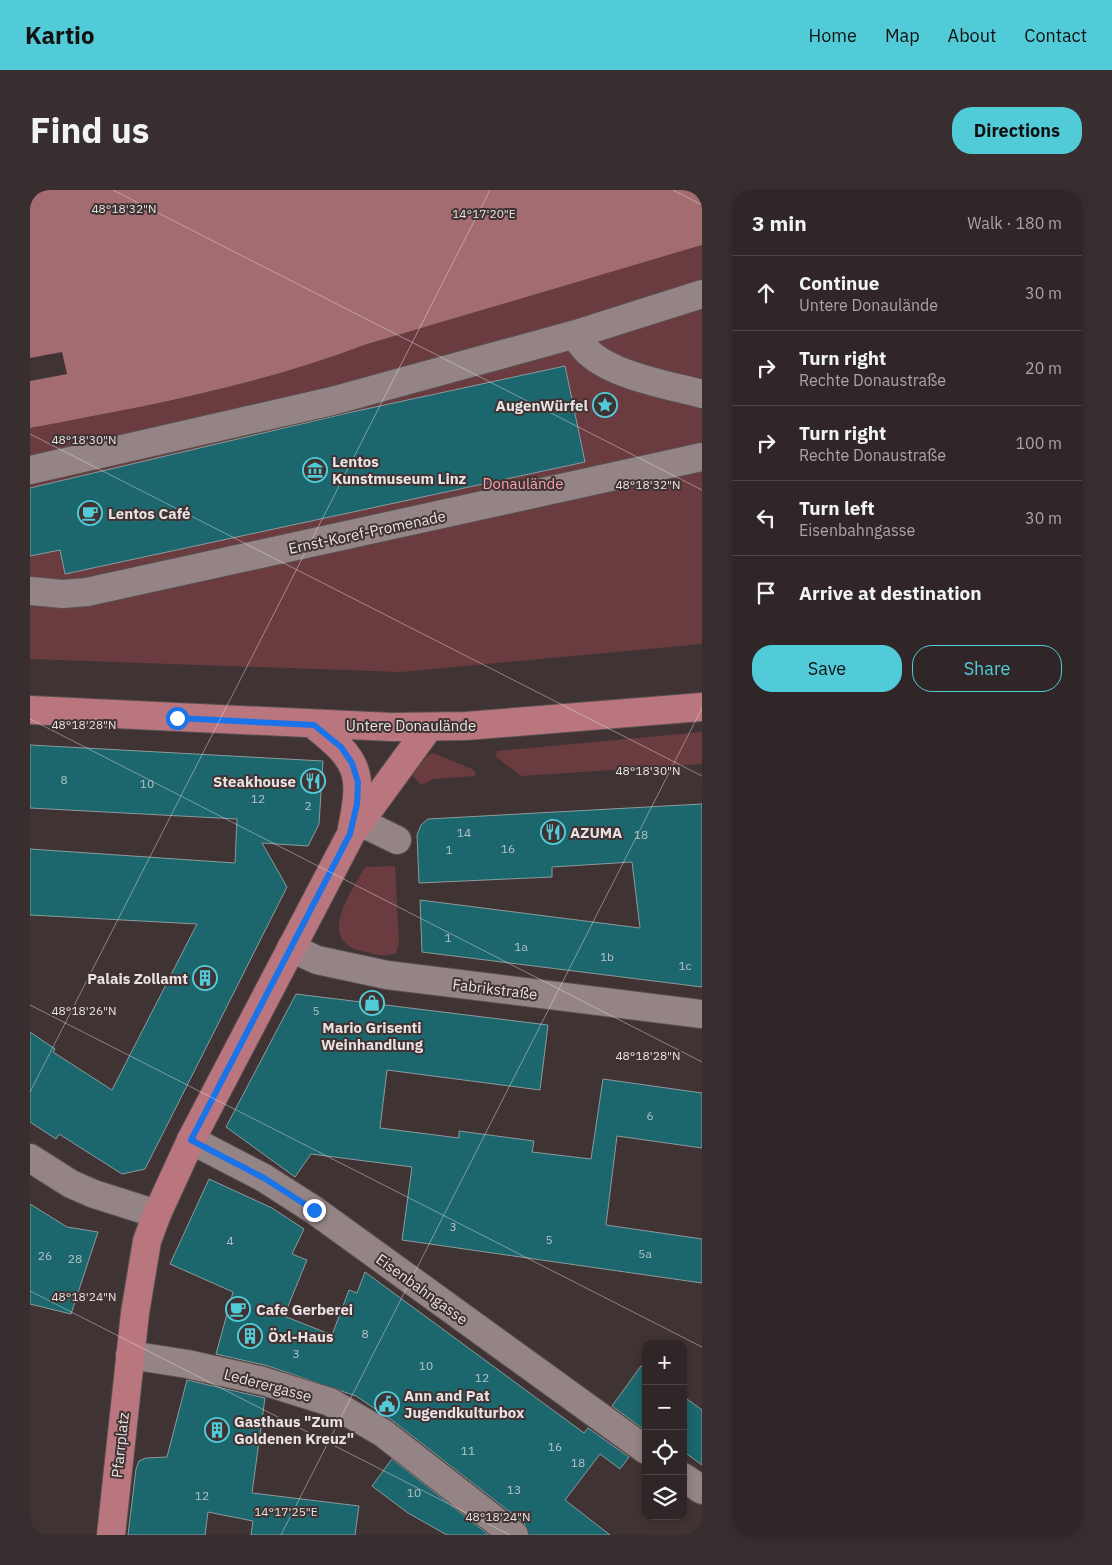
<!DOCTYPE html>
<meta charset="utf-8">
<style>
body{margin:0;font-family:"IBM Plex Sans",sans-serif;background:#382e2f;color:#f1f3f6}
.controls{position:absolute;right:15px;bottom:15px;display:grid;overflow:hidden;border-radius:10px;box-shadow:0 2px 8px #0003}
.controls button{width:45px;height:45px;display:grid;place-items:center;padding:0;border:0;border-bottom:1px solid #4b4344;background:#302627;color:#f1f3f6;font:25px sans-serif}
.stop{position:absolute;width:15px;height:15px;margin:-11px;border:4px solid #1a73e8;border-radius:50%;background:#fff}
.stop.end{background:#1a73e8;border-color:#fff;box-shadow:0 1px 5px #0008}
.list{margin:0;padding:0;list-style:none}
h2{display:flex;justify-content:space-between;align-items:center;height:65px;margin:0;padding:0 20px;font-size:21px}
h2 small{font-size:16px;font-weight:400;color:#a8a5a7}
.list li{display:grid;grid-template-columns:32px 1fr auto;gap:15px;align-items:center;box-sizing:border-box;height:75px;padding:0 20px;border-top:1px solid #4b4344}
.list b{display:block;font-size:19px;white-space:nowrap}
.list p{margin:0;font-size:16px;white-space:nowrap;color:#a8a5a7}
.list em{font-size:16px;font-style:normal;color:#a8a5a7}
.actions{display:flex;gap:10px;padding:15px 20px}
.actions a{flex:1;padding:11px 0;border:1px solid #52cbd8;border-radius:20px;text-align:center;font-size:18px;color:#52cbd8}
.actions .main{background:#52cbd8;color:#111}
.icon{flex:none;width:28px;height:28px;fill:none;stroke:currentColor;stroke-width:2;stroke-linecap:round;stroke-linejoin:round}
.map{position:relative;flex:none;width:672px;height:1345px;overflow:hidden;border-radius:20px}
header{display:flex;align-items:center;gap:30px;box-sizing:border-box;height:70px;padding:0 25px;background:#52cbd8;color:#111}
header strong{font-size:24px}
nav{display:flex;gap:28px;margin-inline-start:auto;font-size:18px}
.intro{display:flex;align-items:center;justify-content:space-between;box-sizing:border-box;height:120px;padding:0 30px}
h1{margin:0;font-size:35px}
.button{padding:12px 22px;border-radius:20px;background:#52cbd8;color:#111;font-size:18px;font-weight:700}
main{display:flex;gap:30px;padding:0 30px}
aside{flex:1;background:#302627;border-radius:20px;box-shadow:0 2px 8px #0003}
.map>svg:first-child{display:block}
</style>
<header>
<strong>Kartio</strong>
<nav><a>Home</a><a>Map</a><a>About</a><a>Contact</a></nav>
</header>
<div class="intro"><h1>Find us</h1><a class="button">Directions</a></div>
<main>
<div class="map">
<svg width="672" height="1345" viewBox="0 0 672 1345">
<rect width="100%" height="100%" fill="#403334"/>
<path fill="#6a3c40" d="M672,55V454L371,482L0,469V238C112,217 227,196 334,155Z
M672,542V574L491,586L466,567L467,561Z
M403,563L442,579L445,582V586L404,589L391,595L382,585L397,566Z
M365,676L369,753L366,763C354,768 344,764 331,761C286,750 322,701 335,677Z"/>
<path fill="#a36c70" d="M0,0H672V55L334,155C227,196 112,217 0,238Z"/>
<path fill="#403334" d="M32,162L37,184L0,191V168Z"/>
<path fill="#1c666d" stroke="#8a9b9d" d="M535,176L555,272L35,384L30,360L0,366V298L322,222Z
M0,555L293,571L289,634L278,656L232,653L257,697L115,979L92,984L29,944L26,949L0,932V842L25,859L23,862L82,900L167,734L0,725V659L205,673L207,629L0,618Z
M672,614V797L392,762L390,710L610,738L602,672L522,677V687L389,693L387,645L391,635L398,629Z
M266,804L518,835L510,900L357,880L350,938L429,948V941L504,951L502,962L561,969L573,889L672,903V958L587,946L576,1035L672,1049V1093L372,1050L382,977L281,964L265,987L196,937Z
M179,989L242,1018L274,1039L262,1064L277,1070L254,1126L302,1145L319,1100L327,1103L335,1082L554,1243L558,1238L599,1267L590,1279L570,1264L535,1310L580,1345H499L494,1333L363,1231L326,1206L238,1176L186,1164L203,1102L140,1074Z
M0,1014L37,1037L68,1042L41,1124L0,1114Z
M611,1176L616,1179V1241L582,1216Z
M157,1190L235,1208L222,1303L329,1316L325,1345H221L223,1331L178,1322L175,1345H98L106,1279L109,1271L116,1268L137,1267Z
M653,1206L672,1220V1275L653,1261Z
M362,1269L459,1345H417L378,1323L342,1296Z"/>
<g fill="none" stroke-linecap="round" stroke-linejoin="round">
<defs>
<path id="minor" d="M546,144C559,183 636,194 672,204
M0,280L302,211L546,144L672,104
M0,401L33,404L57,402L672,267
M330,632L367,650
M261,758L287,770L357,785L672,824
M161,950L234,988L284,1020L616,1260
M0,968L41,994L64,1004L127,1024
M100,1165L157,1174L233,1191L300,1212L353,1243L484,1345
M653,1287L672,1300"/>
<path id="major" d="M0,520L361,537L436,536L672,517
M284,535C328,570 334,582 322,638
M81,1345L105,1123L117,1051L127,1024L161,950L321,644L399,537"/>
</defs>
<use href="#minor" stroke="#5a4f4f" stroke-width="30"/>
<use href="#major" stroke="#5a4f4f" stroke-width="30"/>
<use href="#minor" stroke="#948485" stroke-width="28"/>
<use href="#major" stroke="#ba767e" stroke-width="28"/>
</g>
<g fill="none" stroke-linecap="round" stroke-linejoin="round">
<path stroke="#1a73e8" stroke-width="6" d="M147,528L284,535L311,557L322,573L328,592L327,614L320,644L161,950L234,988L284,1020"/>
</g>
<path fill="none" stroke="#eae2e2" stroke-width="1" stroke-opacity="0.45" d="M83,0L672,300M643,0L672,15M0,244L672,586M0,529L672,872M0,815L672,1157M0,902L460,0M0,1101L480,1345M251,1345L672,518"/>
<defs>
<symbol id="sight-ring" viewBox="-11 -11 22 22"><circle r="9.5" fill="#403334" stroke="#52cbd8" stroke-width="1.5"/><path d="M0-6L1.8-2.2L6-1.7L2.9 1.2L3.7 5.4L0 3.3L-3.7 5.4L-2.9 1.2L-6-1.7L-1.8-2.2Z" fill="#52cbd8"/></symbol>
<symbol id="museum-ring" viewBox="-11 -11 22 22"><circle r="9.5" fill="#403334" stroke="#52cbd8" stroke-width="1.5"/><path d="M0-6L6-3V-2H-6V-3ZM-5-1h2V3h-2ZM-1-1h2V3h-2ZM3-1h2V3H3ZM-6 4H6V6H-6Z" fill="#52cbd8"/></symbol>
<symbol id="cafe-ring" viewBox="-11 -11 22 22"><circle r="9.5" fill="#403334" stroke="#52cbd8" stroke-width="1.5"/><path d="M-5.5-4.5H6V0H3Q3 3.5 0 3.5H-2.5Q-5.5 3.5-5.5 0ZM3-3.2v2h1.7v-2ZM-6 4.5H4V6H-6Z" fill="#52cbd8"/></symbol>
<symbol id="restaurant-ring" viewBox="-11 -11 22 22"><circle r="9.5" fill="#403334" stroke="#52cbd8" stroke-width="1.5"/><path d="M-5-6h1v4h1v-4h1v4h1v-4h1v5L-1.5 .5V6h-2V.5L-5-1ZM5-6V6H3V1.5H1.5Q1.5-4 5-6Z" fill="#52cbd8"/></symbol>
<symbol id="building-ring" viewBox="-11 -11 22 22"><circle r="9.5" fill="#403334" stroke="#52cbd8" stroke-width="1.5"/><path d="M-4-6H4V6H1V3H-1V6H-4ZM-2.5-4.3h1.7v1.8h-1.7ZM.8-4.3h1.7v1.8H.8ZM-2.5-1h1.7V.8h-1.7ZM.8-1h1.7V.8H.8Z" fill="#52cbd8"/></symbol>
<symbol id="shop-ring" viewBox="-11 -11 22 22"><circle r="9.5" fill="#403334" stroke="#52cbd8" stroke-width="1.5"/><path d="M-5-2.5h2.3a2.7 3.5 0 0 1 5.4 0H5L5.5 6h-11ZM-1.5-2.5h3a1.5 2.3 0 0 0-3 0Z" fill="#52cbd8"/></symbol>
<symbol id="civic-ring" viewBox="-11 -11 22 22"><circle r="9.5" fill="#403334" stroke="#52cbd8" stroke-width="1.5"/><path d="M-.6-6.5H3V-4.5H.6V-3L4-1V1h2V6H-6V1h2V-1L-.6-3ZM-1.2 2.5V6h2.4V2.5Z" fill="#52cbd8"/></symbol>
</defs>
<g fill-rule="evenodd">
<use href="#sight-ring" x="561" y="201" width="28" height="28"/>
<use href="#museum-ring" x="271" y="266" width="28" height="28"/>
<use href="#cafe-ring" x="46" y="309" width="28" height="28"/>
<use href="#restaurant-ring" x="269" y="577" width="28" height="28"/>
<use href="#restaurant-ring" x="509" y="628" width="28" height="28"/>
<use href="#building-ring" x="161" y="774" width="28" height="28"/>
<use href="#shop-ring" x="328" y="799" width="28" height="28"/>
<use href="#cafe-ring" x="194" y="1105" width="28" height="28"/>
<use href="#building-ring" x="206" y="1132" width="28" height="28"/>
<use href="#civic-ring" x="343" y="1200" width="28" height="28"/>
<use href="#building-ring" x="173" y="1226" width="28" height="28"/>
</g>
<g text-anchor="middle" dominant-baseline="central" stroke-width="4" stroke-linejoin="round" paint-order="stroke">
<g font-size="12" fill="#b6c3c5">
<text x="34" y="589">8</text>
<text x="117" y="593">10</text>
<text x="228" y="608">12</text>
<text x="278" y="615">2</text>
<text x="434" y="642">14</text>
<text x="611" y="644">18</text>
<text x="478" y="658">16</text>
<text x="419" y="659">1</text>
<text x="418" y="747">1</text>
<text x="491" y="756">1a</text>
<text x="577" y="766">1b</text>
<text x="655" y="775">1c</text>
<text x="286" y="820">5</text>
<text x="620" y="925">6</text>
<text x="423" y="1036">3</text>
<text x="519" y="1049">5</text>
<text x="200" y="1050">4</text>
<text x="615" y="1063">5a</text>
<text x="15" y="1065">26</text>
<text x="45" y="1068">28</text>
<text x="335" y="1143">8</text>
<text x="266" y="1163">3</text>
<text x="396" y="1175">10</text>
<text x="452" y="1187">12</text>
<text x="525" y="1256">16</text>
<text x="438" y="1260">11</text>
<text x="548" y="1272">18</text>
<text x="484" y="1299">13</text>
<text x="384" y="1302">10</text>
<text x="172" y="1305">12</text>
</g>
<g font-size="15" font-weight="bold" fill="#eae2e2" stroke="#403334" text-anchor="start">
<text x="558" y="215" text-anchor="end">AugenWürfel</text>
<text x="302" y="271">Lentos<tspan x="302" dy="17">Kunstmuseum Linz</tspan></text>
<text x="78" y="323">Lentos Café</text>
<text x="266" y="591" text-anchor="end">Steakhouse</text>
<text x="540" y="642">AZUMA</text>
<text x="158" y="788" text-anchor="end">Palais Zollamt</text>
<text x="342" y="837" text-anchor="middle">Mario Grisenti<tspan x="342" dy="17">Weinhandlung</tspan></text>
<text x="226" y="1119">Cafe Gerberei</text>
<text x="238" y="1146">Öxl-Haus</text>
<text x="374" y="1205">Ann and Pat<tspan x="374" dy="17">Jugendkulturbox</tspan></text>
<text x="204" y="1231">Gasthaus "Zum<tspan x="204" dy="17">Goldenen Kreuz"</tspan></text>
</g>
<g font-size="15" fill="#f8a3aa" stroke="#403334">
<text x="493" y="293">Donaulände</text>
</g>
<g font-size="15" fill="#eae2e2" stroke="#403334">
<text transform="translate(337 342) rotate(-12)">Ernst-Koref-Promenade</text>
<text x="381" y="535">Untere Donaulände</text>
<text transform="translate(465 799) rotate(7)">Fabrikstraße</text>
<text transform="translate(392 1099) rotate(36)">Eisenbahngasse</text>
<text transform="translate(238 1195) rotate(15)">Lederergasse</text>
<text transform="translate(90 1255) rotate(-84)">Pfarrplatz</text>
</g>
</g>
<g font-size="12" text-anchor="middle" fill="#eae2e2" stroke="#403334" stroke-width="4" stroke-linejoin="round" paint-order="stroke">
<text x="94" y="23">48°18'32"N</text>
<text x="454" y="28">14°17'20"E</text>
<text x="54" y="254">48°18'30"N</text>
<text x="618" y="299">48°18'32"N</text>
<text x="54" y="539">48°18'28"N</text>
<text x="618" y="585">48°18'30"N</text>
<text x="54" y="825">48°18'26"N</text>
<text x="618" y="870">48°18'28"N</text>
<text x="54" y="1111">48°18'24"N</text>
<text x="256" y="1326">14°17'25"E</text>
<text x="468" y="1331">48°18'24"N</text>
</g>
</svg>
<div class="controls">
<button>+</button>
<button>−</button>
<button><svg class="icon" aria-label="locate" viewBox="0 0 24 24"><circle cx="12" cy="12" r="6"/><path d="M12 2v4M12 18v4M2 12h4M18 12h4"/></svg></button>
<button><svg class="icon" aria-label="layers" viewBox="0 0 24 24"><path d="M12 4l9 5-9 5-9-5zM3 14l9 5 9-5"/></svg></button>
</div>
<div class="stop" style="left:147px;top:528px"></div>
<div class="stop end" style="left:284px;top:1020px"></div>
</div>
<aside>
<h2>3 min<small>Walk · 180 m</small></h2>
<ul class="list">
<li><svg class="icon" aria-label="ahead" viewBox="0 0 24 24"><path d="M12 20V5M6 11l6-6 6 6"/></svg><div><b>Continue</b><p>Untere Donaulände</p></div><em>30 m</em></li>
<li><svg class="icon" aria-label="right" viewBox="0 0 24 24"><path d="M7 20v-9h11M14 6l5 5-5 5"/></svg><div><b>Turn right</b><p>Rechte Donaustraße</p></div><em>20 m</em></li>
<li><svg class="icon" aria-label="right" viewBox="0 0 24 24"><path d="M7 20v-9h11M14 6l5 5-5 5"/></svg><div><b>Turn right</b><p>Rechte Donaustraße</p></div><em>100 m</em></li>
<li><svg class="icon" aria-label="left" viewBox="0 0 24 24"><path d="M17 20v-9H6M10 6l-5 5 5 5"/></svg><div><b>Turn left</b><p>Eisenbahngasse</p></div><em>30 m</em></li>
<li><svg class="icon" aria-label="arrive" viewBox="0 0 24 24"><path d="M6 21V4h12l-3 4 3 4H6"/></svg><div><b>Arrive at destination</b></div></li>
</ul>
<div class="actions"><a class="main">Save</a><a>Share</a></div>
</aside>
</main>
